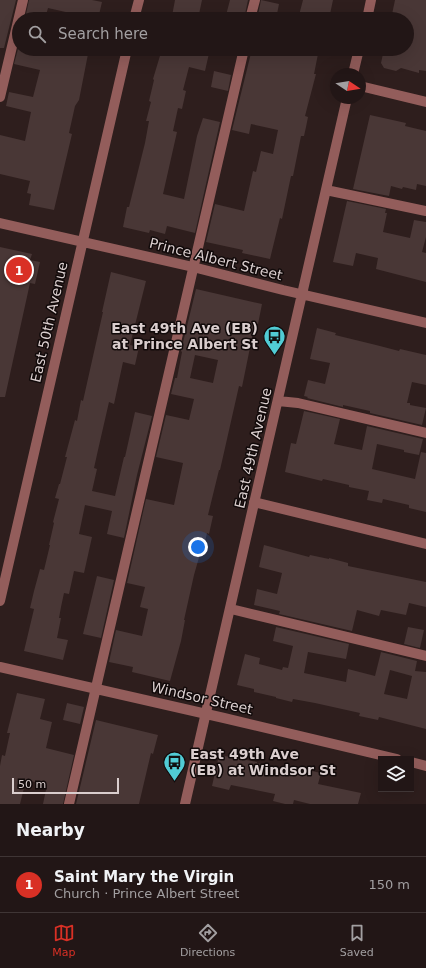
<!DOCTYPE html>
<meta charset="utf-8">
<style>
body{margin:0;font-family:"DejaVu Sans",sans-serif;background:#2e2323;color:#f1f3f6}
.controls{position:absolute;right:12px;bottom:12px;display:grid;overflow:hidden;border-radius:0px;box-shadow:0 4px 16px #0002}
.controls button{width:36px;height:36px;display:grid;place-items:center;padding:0;border:0;border-bottom:1px solid #3f3535;background:#221616;color:#f1f3f6;font:20px sans-serif}
.compass{position:absolute;left:330px;top:68px;width:36px;height:36px;border-radius:50%;background:#221616;box-shadow:0 4px 16px #0002;rotate:102deg}
.scale{position:absolute;left:12px;bottom:10px;width:107px;box-sizing:border-box;padding-left:4px;border:2px solid #dacece;border-top:0;font-size:11px;line-height:14px;white-space:nowrap;color:#dacece;-webkit-text-stroke:3px #110a0a;paint-order:stroke}
.you{position:absolute;left:198px;top:547px;width:14px;height:14px;margin:-10px;border:3px solid #fff;border-radius:50%;background:#1a73e8;box-shadow:0 0 0 6px #1a73e833}
.badge{display:grid;place-items:center;width:26px;height:26px;border-radius:50%;background:#d93025;color:#fff;font-size:13px;font-weight:700}
.pin{position:absolute;translate:-50% -50%;border:2px solid #fff;box-shadow:0 1px 4px #0006}
.list{margin:0;padding:0;list-style:none}
h2{display:flex;justify-content:space-between;align-items:center;height:52px;margin:0;padding:0 16px;font-size:17px}
h2 small{font-size:13px;font-weight:400;color:#a29fa1}
.list li{display:grid;grid-template-columns:26px 1fr auto;gap:12px;align-items:center;box-sizing:border-box;height:56px;padding:0 16px;border-top:1px solid #3f3535}
.list b{display:block;font-size:15px;white-space:nowrap}
.list p{margin:0;font-size:13px;white-space:nowrap;color:#a29fa1}
.list em{font-size:13px;font-style:normal;color:#a29fa1}
.icon{flex:none;width:22px;height:22px;fill:none;stroke:currentColor;stroke-width:2;stroke-linecap:round;stroke-linejoin:round}
.map{position:relative;flex:none;width:426px;height:804px;overflow:hidden}
.search{position:absolute;background:#221616;box-shadow:0 4px 16px #0002;left:12px;right:12px;top:12px;height:44px;display:flex;align-items:center;gap:10px;box-sizing:border-box;padding:0 14px;border-radius:22px;color:#a29fa1;font-size:15px}
.sheet{height:108px;background:#221616}
nav{display:flex;justify-content:space-around;align-items:center;box-sizing:border-box;height:56px;border-top:1px solid #3f3535;background:#221616;font-size:11px;color:#a29fa1}
nav a{display:grid;justify-items:center;gap:2px}
nav .on{color:#d93025}
.map>svg:first-child{display:block}
</style>
<div class="map">
<svg width="426" height="804" viewBox="0 0 426 804">
<rect width="100%" height="100%" fill="#2e1e1d"/>
<path fill="#493736" fill-rule="evenodd" d="M0,0H16L4,48H0Z
M29,0H92L102,2L98,19H69L70,13L48,8L45,19H25Z
M175,0H202L198,19H183L172,16Z
M230,0H248L244,19H225Z
M261,0L279,4L276,19L258,15Z
M303,0H333L329,19H298Z
M395,0H426V71L419,70V73L401,68L396,71L384,68L381,63L384,49H407V19H391Z
M18,49H89L79,100L75,106L69,133L72,134L54,210L29,205L31,194L27,193L30,181L0,174V135L25,141L31,112L6,106L9,92L33,97L40,70L14,64Z
M162,49H210L205,71L189,67L183,90L186,91L182,109L178,108L173,131L177,132L163,194L184,199L197,136L203,118L220,122L195,233L167,226L165,234L150,230L149,233L123,227L127,207H129L145,143L149,121H146L151,102L149,101L154,80L153,79Z
M252,49H319L314,74H316L305,116L308,117L306,127L304,136H301L293,176H291L282,219L280,218L270,259L242,253L243,250L206,242L215,204L244,211L253,171L256,172L261,151L273,154L278,130L251,124L249,134L232,130Z
M214,71L231,75L228,91L211,87Z
M370,115L406,123L405,126L426,131V186L417,184L416,190L403,187L402,189L391,186L389,196L353,189Z
M347,201L386,209L385,213H387L383,232L410,238L414,220L426,222V237L422,252L426,253V282L376,269L378,258L356,253L353,266L333,262Z
M0,247L32,254L30,260L40,262L35,284L30,283L5,397H0Z
M111,272L146,281L130,345L139,347L135,365L123,362L114,404L109,402L98,450L94,468L97,469L92,491L115,496L124,457H125L135,412L152,416L137,475L124,538L107,534L112,511L85,505L79,534L92,537L84,573L74,571L69,594L64,593L61,607L59,618H61L57,638L68,640L63,660L24,651L34,609L30,608L34,591L40,569L44,570L50,545H49L54,523L53,522L59,499L55,498L59,484H60L67,457H65L75,420L77,421L81,400L83,401L98,334L103,312H102Z
M196,289L262,304L258,324L255,323L242,387L239,386L220,470H219L208,515L213,516L209,534L207,533L202,555L200,554L194,575L184,620H185L181,641L170,681L132,672L133,667L109,662L116,630L142,636L148,609L140,607L145,587L127,583L146,499L174,505L183,463L156,457L166,415L189,420L194,399L171,394L175,378H177L182,352L181,351ZM195,355L218,360L213,383L190,378Z
M317,328L336,333L335,335L376,345L399,351L400,349L426,355V385L412,382L407,403H410V405L426,408L422,425L370,413V411L343,405V407L307,398L308,397L304,396L308,380L325,384L330,363L310,359Z
M304,411L340,419L334,444L362,450L367,426L423,439L419,455L404,452V450L377,444L372,469L415,479L421,452L426,453V512L409,508V505L383,499L382,503L367,500L369,491L349,487V485L323,479L322,481L285,472L291,443L296,444Z
M264,545L309,557L310,555L329,559V558L348,563V566L426,582V607L409,603L406,615L381,610L379,616L357,610L352,631L279,614L280,611L254,605L257,589L277,594L282,573L259,567Z
M97,576L114,580L101,638L83,634Z
M276,627L349,644L346,659L308,652L304,673L346,682L348,669L375,676L381,652L417,661L415,671L426,672V729L379,717L378,720L359,716L360,713L315,703L293,699L292,702L276,698V697L254,692V689L237,685L245,654L260,658L259,664L282,670L283,667L288,668L293,646L273,641ZM390,670L412,676L407,699L384,694Z
M408,627L424,630L420,648L404,644Z
M17,693L45,699L40,719L52,722L46,748L74,755L63,804H43L47,785L26,780L20,804H0V766L2,755L5,756L10,733H7Z
M67,703L84,707L80,724L63,720Z
M96,720L158,735L153,754L151,753L139,804H76Z
M219,755L257,762V763L279,768V770L302,775L303,769L321,773L318,784L361,793L358,804H310L294,800L293,804H285L273,801L275,794L231,785L229,790L212,786Z"/>
<g fill="none" stroke-linecap="round" stroke-linejoin="round">
<path stroke="#935d5b" stroke-width="10" d="M134,19L139,0
M250,19L255,0
M367,19L371,0
M353,74L359,49
M360,86L426,102
M0,97L23,0
M326,190L426,211
M0,223L193,267L283,290L426,323
M278,401L298,403L426,433
M254,502L426,544
M0,601L127,49
M231,609L426,656
M0,667L224,718L397,759
M411,762L426,766
M69,804L244,49
M185,804L347,98"/>
</g>
<defs>
<symbol id="bus-pin" viewBox="-11 -11 22 30"><path d="M0 17L-7.5 6A9.5 9.5 0 1 1 7.5 6Z" fill="#51ccd5" stroke="#110a0a"/><path d="M-5-6H5V4H4V6H2V4H-2V6H-4V4H-5ZM-3.5-4V0h7V-4ZM-3.5 1.2v1.5H-2V1.2ZM2 1.2v1.5H3.5V1.2Z" fill="#111"/></symbol>
</defs>
<g fill-rule="evenodd">
<use href="#bus-pin" x="262" y="324" width="25" height="34"/>
<use href="#bus-pin" x="162" y="750" width="25" height="34"/>
</g>
<g text-anchor="middle" dominant-baseline="central" stroke-width="3" stroke-linejoin="round" paint-order="stroke">
<g font-size="14" fill="#dacece" stroke="#110a0a">
<text transform="translate(216 259) rotate(14)">Prince Albert Street</text>
<text transform="translate(49 322) rotate(-77)">East 50th Avenue</text>
<text transform="translate(253 448) rotate(-77)">East 49th Avenue</text>
<text transform="translate(202 698) rotate(13)">Windsor Street</text>
</g>
<g font-size="14" font-weight="bold" fill="#dacece" stroke="#110a0a" text-anchor="end">
<text x="258" y="328">East 49th Ave (EB)<tspan x="258" dy="16">at Prince Albert St</tspan></text>
<text x="190" y="754" text-anchor="start">East 49th Ave<tspan x="190" dy="16">(EB) at Windsor St</tspan></text>
</g>
</g>
</svg>
<div class="controls">
<button><svg class="icon" aria-label="layers" viewBox="0 0 24 24"><path d="M12 4l9 5-9 5-9-5zM3 14l9 5 9-5"/></svg></button>
</div>
<svg class="compass" viewBox="-18 -18 36 36"><path d="M0-13l5 13h-10z" fill="#e53935"/><path d="M0 13l5-13h-10z" fill="#a29fa1"/></svg>
<div class="scale">50 m</div>
<div class="you"></div>
<div class="pin badge" style="left:19px;top:270px">1</div>
<div class="search"><svg class="icon" aria-label="search" viewBox="0 0 24 24"><circle cx="10" cy="10" r="6"/><path d="M15 15l6 6"/></svg>Search here</div>
</div>
<section class="sheet">
<h2>Nearby<small></small></h2>
<ul class="list">
<li><span class="badge">1</span><div><b>Saint Mary the Virgin</b><p>Church · Prince Albert Street</p></div><em>150 m</em></li>
</ul>
</section>
<nav>
<a class="on"><svg class="icon" aria-label="map" viewBox="0 0 24 24"><path d="M3 6l6-2 6 2 6-2v14l-6 2-6-2-6 2zM9 4v14M15 6v14"/></svg>Map</a>
<a><svg class="icon" aria-label="directions" viewBox="0 0 24 24"><path d="M12 3l9 9-9 9-9-9zM9 14v-3h6M13 9l2 2-2 2"/></svg>Directions</a>
<a><svg class="icon" aria-label="saved" viewBox="0 0 24 24"><path d="M7 4h10v16l-5-4-5 4z"/></svg>Saved</a>
</nav>
